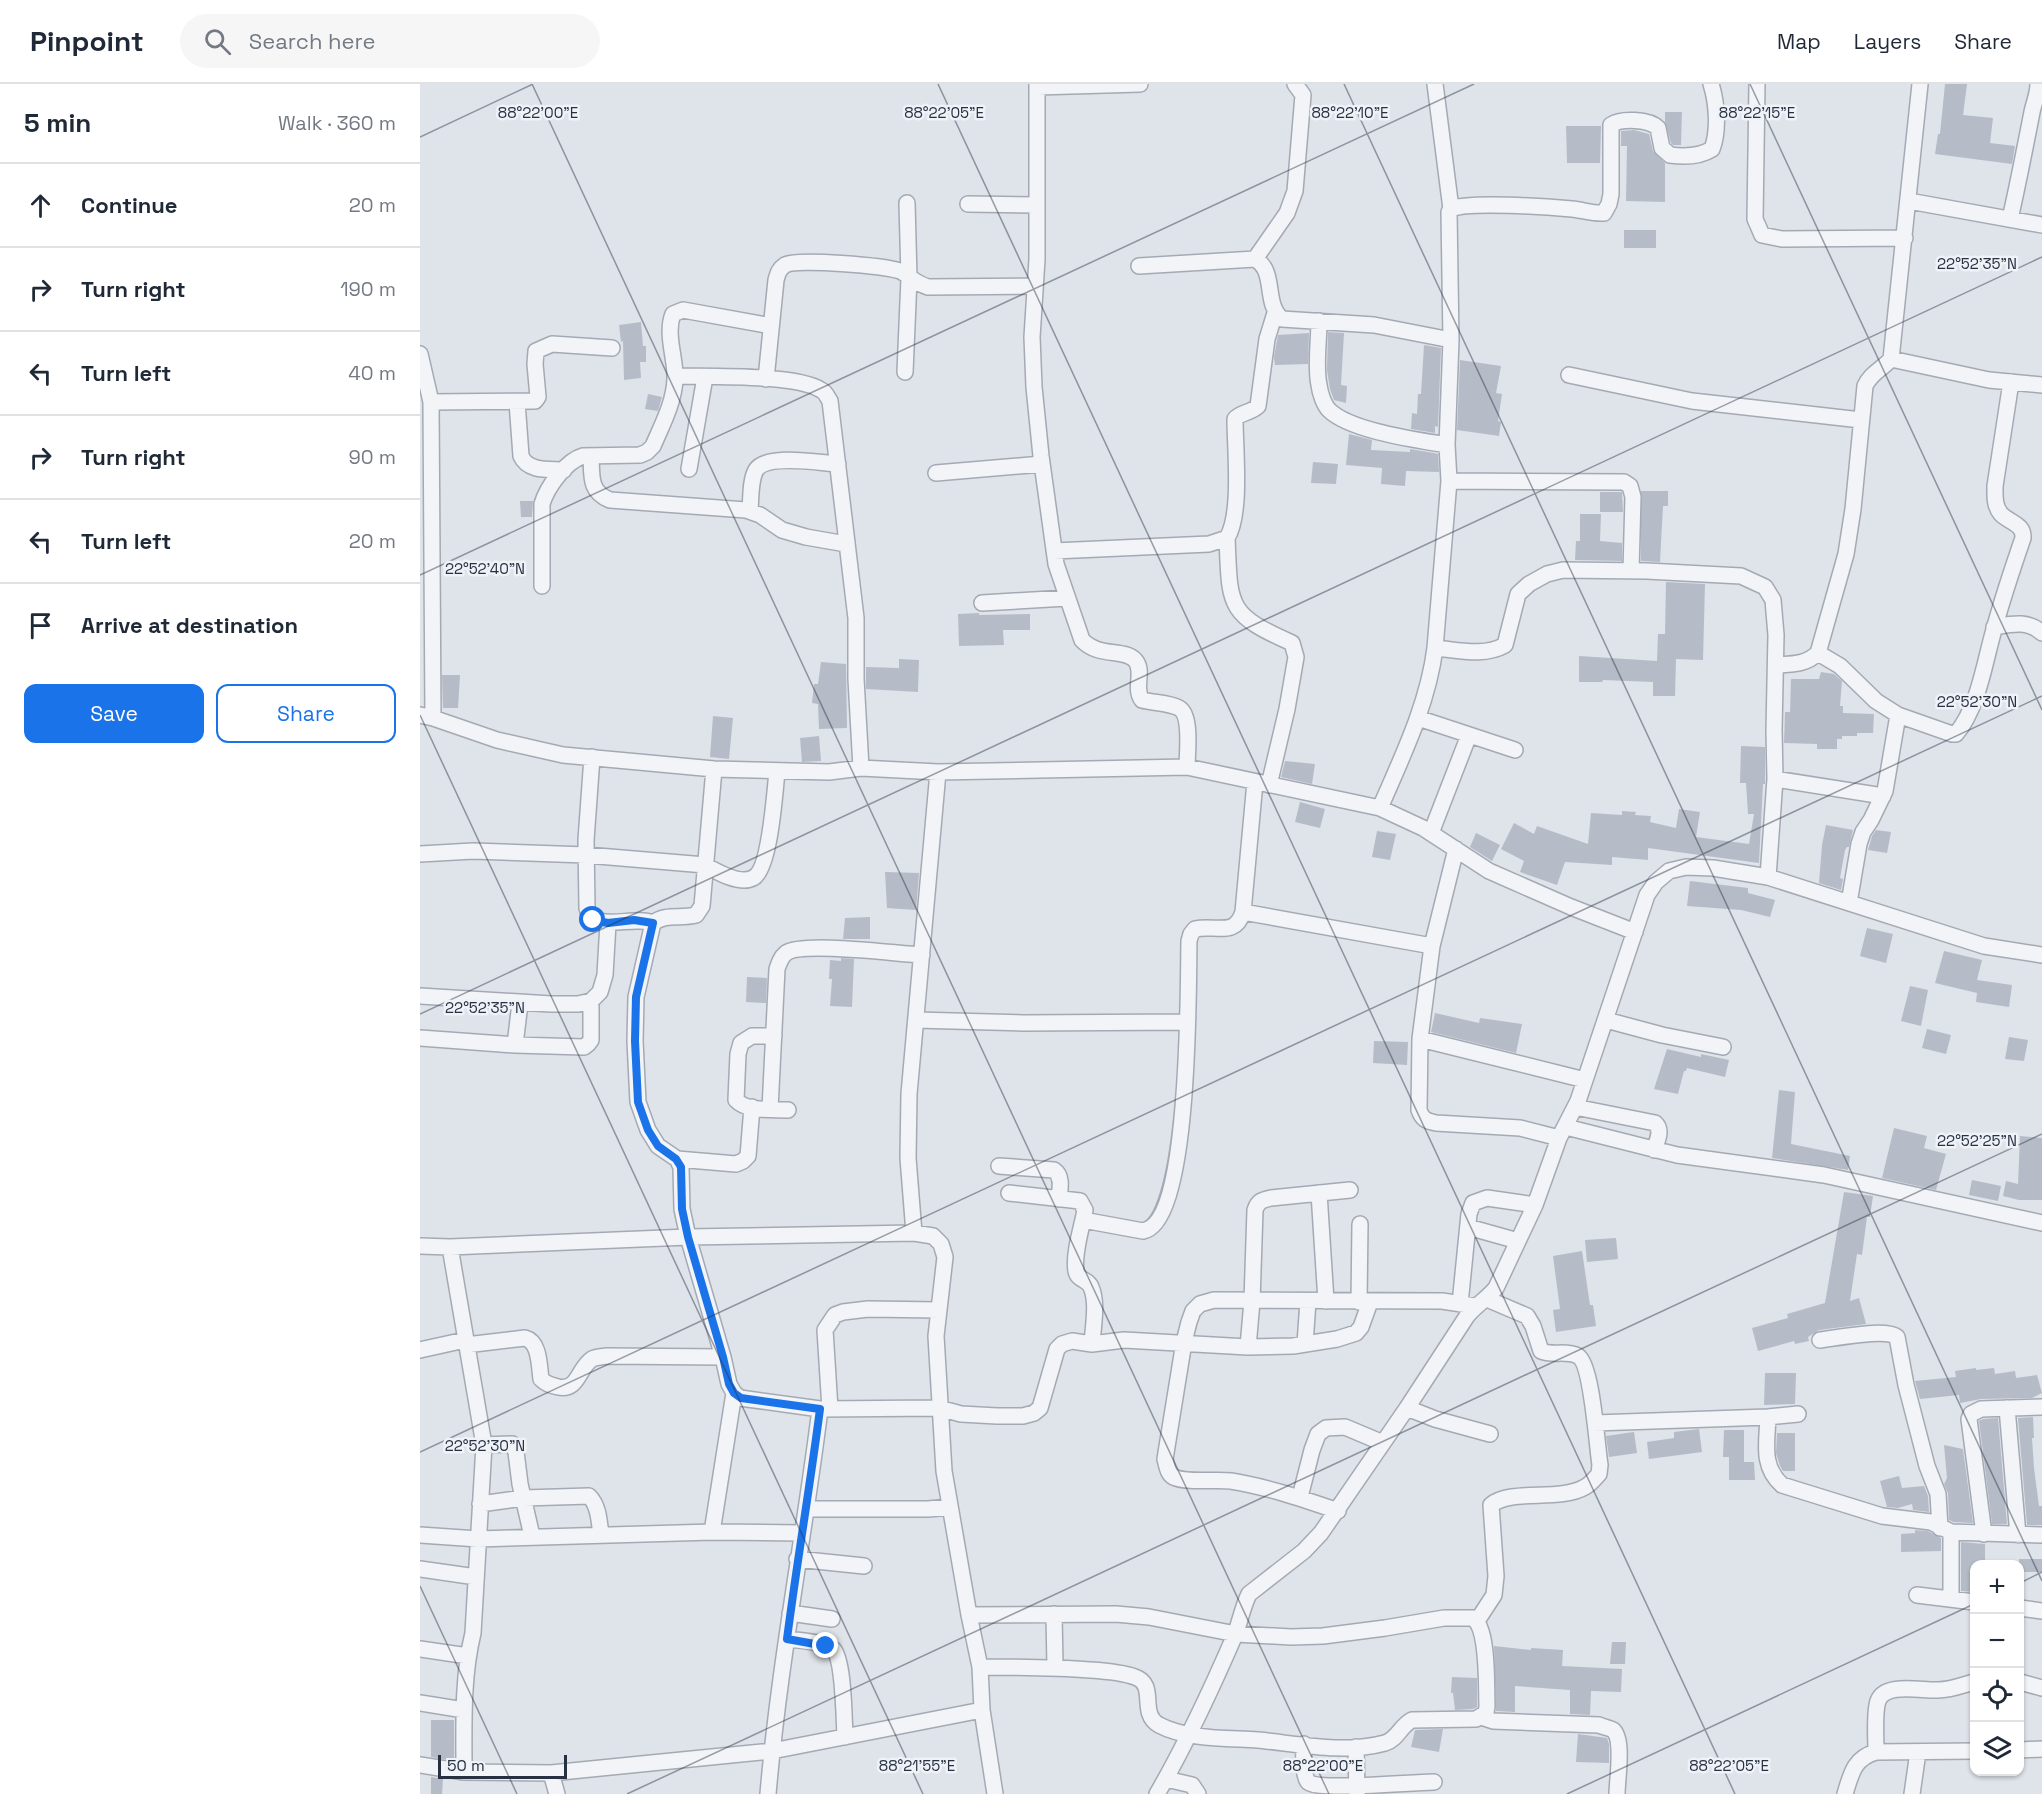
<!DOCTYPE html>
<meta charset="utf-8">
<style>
body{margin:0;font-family:"Space Grotesk",sans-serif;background:#f6f6f7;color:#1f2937}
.controls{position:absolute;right:18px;bottom:18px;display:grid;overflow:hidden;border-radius:12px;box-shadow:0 2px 4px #0004}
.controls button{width:54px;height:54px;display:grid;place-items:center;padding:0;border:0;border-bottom:2px solid #e0e1e3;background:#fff;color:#1f2937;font:30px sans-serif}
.scale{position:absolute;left:18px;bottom:15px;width:129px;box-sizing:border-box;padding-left:6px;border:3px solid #273142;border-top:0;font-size:16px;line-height:21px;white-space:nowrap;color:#273142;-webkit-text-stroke:4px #eff2f7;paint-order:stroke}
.stop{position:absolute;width:18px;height:18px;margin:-14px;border:4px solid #1a73e8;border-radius:50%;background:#fff}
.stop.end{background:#1a73e8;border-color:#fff;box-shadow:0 2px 6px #0008}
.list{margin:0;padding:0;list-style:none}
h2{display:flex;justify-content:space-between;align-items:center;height:78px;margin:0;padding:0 24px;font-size:26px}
h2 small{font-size:20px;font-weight:400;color:#747a83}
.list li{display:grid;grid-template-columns:39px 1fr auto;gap:18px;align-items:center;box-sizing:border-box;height:84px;padding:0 24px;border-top:2px solid #e0e1e3}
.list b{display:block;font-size:22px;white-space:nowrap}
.list em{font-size:20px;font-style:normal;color:#747a83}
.actions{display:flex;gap:12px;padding:18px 24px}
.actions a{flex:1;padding:14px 0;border:2px solid #1a73e8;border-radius:12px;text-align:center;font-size:21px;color:#1a73e8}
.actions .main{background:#1a73e8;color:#fff}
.icon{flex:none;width:33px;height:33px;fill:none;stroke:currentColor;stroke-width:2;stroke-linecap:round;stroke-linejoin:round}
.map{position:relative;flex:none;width:1622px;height:1710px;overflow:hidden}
header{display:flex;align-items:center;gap:36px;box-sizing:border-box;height:84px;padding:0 30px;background:#fff;border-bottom:2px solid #e0e1e3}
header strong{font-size:28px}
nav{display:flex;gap:33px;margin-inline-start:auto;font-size:21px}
.search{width:420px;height:54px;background:#f6f6f7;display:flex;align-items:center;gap:15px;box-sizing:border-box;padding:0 21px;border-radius:33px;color:#747a83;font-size:22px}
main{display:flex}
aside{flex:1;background:#fff}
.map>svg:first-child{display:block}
</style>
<header>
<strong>Pinpoint</strong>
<div class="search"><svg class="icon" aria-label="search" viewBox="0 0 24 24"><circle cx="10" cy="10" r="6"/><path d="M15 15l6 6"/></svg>Search here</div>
<nav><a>Map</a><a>Layers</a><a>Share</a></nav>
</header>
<main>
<aside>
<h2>5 min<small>Walk · 360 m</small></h2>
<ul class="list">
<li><svg class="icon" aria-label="ahead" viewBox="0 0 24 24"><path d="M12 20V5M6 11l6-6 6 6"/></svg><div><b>Continue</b></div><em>20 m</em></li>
<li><svg class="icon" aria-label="right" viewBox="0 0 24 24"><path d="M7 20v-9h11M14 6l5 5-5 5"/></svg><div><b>Turn right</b></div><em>190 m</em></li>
<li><svg class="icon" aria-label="left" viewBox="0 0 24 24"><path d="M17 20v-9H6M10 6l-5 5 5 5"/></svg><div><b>Turn left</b></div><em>40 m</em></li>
<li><svg class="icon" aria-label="right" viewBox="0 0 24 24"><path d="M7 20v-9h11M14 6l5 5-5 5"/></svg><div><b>Turn right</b></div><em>90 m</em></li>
<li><svg class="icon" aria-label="left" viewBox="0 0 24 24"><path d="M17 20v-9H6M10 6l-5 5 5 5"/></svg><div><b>Turn left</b></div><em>20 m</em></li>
<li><svg class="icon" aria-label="arrive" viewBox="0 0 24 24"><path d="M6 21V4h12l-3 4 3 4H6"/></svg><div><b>Arrive at destination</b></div></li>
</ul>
<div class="actions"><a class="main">Save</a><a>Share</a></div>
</aside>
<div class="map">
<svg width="1622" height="1710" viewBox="0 0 1622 1710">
<rect width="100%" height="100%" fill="#dfe3ea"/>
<path fill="#b6bcc7" d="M1525,0H1547L1543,31L1573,34L1570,59L1595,62L1592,80L1515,70L1518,50H1520Z
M1245,28H1262L1261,61H1253L1251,59L1245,38Z
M1146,42H1181L1180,79H1147Z
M1214,46L1229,50L1233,67L1245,79V118L1206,117L1207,62H1201V47Z
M1204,146H1236V164H1204Z
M221,238L223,262H226V278H220L221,294L204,296L203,257L201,258L199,241Z
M908,248L924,249L921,301L927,302L926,319L914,316L910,305L907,286Z
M889,249L888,280L855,281L854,273L858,251Z
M1004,261L1021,264L1018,343L1015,342V349L991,345L992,329L997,330L998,310H1001Z
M1040,276L1081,282L1076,309L1082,310L1078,337L1081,338L1079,352L1037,346Z
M228,310L242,313L238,327L225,325Z
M929,350L952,356L951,366L990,368V365L1014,369L1018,370L1019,388L986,387L985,402L961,400L962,384L926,381Z
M893,378L918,380L916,400L891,399Z
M1221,407H1248V422H1243L1240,478L1221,477Z
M1180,408H1202L1203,428H1180Z
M100,417H113L112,433H101Z
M1160,430H1181L1180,457L1202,459V477L1155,476L1156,457H1160Z
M1246,498L1285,500L1283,576L1256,575L1255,612H1233V598L1183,596L1182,598H1159V572L1237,577L1238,550H1245Z
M559,529V531L610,530V546H583L584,561L539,562L538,530Z
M479,575L499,576L498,608L446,605V583L479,584Z
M401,578L426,580L427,644L399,645L398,620L392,619L394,600H398Z
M1401,588L1414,590L1422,597L1420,622H1423V629L1454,630L1453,649H1437V652H1422V655H1417V665H1397V660L1364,659L1365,628H1370L1371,595H1399Z
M22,591H40L38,624H23Z
M293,632L313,634L309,675L290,673Z
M399,652L401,677L382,678L380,654Z
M1321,662L1345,663V700H1343L1339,779L1228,764V776L1192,773V781L1145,778L1137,801L1100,788L1104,777L1081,765L1094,739L1114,750L1117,742L1168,760L1171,729L1202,731V727L1216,728L1215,731L1231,732L1230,738L1256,744L1259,725L1280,728L1276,753L1329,760L1334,730H1328L1326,699H1320Z
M865,677L895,680L892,700L861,693Z
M880,718L905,725L900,744L875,738Z
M1406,741L1433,746L1429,763H1427L1425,766L1420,794L1423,795L1421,806L1399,799L1402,761Z
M1456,746L1471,748L1467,769L1448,766L1452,752Z
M957,747L976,750L970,776L952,773Z
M1056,749L1080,761L1072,777L1050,763Z
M465,788L499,789L496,826L467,824Z
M1270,797L1328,804V809L1355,816L1350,833L1321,826L1267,822Z
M450,833V855H423L425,834Z
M1447,844L1473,850L1466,879L1440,872Z
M1524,867L1562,876L1557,896L1592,901L1589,923L1556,918L1557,909L1515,899Z
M421,874L434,875L432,923L410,922L412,895H409L410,876L421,877Z
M327,893L347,894L346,919L326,918Z
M1490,902L1508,906L1501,942L1481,937Z
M1015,929L1059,939L1060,934L1102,940L1096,969L1011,948Z
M1507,945L1531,951L1526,970L1502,964Z
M1589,953L1608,956L1604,977L1585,975Z
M954,957L988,958L987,981L953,979Z
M1247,965L1281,973V970L1309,976L1305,993L1267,984L1266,987H1264L1258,1010L1234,1005Z
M1359,1006L1375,1008L1371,1060L1430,1072L1428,1086L1352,1074Z
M1474,1044L1507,1052L1504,1064L1526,1070L1516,1106L1462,1094Z
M1600,1052L1622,1054V1116H1599L1583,1112L1586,1097L1598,1100Z
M1552,1096L1581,1102L1578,1117L1549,1111Z
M1424,1108L1453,1112L1450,1133H1447L1442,1171L1437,1170L1430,1217L1439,1214L1446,1240L1399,1246L1388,1253L1389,1257L1375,1260L1374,1257L1338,1267L1332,1244L1368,1234L1367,1230L1405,1219Z
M1196,1154L1198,1175L1167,1178L1165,1156Z
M1162,1167L1170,1221H1173L1176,1242L1136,1248L1133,1226L1140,1225L1133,1172Z
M1556,1284V1286L1574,1284L1575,1290L1595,1287L1596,1294L1617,1291L1622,1309L1612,1314L1561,1315L1540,1319L1539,1311L1500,1315L1495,1297L1536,1293L1535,1287Z
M1345,1289H1376L1375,1320L1344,1321Z
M1613,1333L1614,1354H1612L1614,1384L1619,1422H1622V1441H1607L1598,1334Z
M1578,1334L1587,1440H1572L1559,1337L1563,1335Z
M1279,1345L1282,1368L1229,1375L1227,1358L1254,1354V1348Z
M1304,1346H1324V1378H1334L1335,1396H1309V1373H1303Z
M1214,1348L1217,1369L1189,1373L1186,1352Z
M1357,1349H1375V1387H1363L1360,1382L1356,1369Z
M1524,1361L1543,1365L1553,1439L1533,1438L1529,1436L1528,1409L1524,1400L1527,1394Z
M1479,1392L1482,1404L1504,1402L1508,1412L1509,1428L1493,1426L1492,1420L1478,1424L1467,1423L1460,1397Z
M1495,1446L1508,1447L1521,1454V1467L1481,1468V1450L1495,1449Z
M1541,1458L1565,1460V1480H1554V1508L1541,1507Z
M1599,1475H1622V1488H1599Z
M1192,1558H1206L1205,1580H1190Z
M1074,1562L1111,1566V1564L1143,1566L1142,1582L1202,1585L1201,1608L1171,1607L1170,1631L1150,1630V1606L1095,1602V1628L1076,1627Z
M1032,1593L1057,1594V1623L1053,1625L1035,1626L1033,1609H1031Z
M11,1636H34V1677L11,1673Z
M1023,1645L1019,1668L991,1663L995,1646Z
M1158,1650L1187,1654L1189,1660V1679L1156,1678Z
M11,1693L23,1695L22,1710H11Z"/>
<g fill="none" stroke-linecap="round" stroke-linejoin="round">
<defs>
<path id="minor" d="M617,0V175L612,253L614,303L621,372L636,480L662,556C679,574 704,564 715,576C725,587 713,604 722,616C734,619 750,619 759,624C772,631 767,670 767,683
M1015,0L1031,125
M1337,0L1335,135L1342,151L1362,155L1485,154
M617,3L720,0
M1489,117L1622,141
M548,120L617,121
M1590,135C1598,100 1605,64 1612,28C1614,18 1618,10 1618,0
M835,175L867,129L875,107L883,11L875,0
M719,182L835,175C857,187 843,219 862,235L954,241L1031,256
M899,237C899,256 895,283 899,301C900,309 904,321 909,326C930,347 998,356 1027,361
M0,270L11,318L13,634
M1471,275L1569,296L1622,301
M485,288L489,194L487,119
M1149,291L1272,317L1441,336
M255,292C288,293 376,290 401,306C406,308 407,313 410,317L436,534V595L441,684
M346,295L356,196C358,189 359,185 365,181C377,174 465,182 480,187C489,191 494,199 508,203L615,202
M11,318L115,317L118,313L115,280L116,267L132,260L192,264
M97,318L101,372C108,388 129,385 144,386
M171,372C172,392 169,408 190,416L326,426L340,431L362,446L386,453L426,460
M269,385L285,293
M516,389L622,380
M1029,397L1204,398L1210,402L1213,413L1211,487
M330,427C331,416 330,396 336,386C347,369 400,379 418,380
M807,454C810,522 806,530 872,559L876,573L867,625L849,701
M634,467L789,460L807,454C822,430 815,365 815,335C821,328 831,329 838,322L847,255L855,229
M122,502V420C127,403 146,377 163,372L220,371L227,368L233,362C242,341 254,319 255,295C256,275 245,250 253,230L263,226L351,242
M562,519L647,514
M1574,543C1592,540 1608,536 1622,549
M1015,564C1038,566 1064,573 1085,561L1098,510L1109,500L1127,490L1143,486L1227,487L1321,492L1345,503L1353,516L1356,551L1354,646L1355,695L1348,793
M1398,569L1420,582L1456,617L1478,631L1532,650H1536C1559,623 1565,575 1575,542C1583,513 1593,483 1603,454C1604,440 1590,439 1581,430C1574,422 1575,411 1575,402L1591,298
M1356,581C1373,580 1385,581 1398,569L1426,470L1433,425L1445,302C1451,289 1461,286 1471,275L1500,0
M0,631L13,634L77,656L143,671L294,685L409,688L441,684L518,688L767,683L960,724L1003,744L1069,787L1151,823L1215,848
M998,634L1095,666
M172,673L166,756L167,824C173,850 212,831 233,839
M294,685L282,822L276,831C260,835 246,829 233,839L216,913L215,957L218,1018L228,1046L238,1062L257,1075L261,1083L262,1125L268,1153L303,1273L309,1300L314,1309L320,1314L400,1325L519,1324L541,1330L577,1332H603L614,1329L620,1324L637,1265L642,1260L652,1257L672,1260L704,1256L828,1263L873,1262L917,1255L936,1249L941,1243L950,1218
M1355,695L1463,712
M960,724C982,673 1008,620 1015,564L1029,397L1027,361L1031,256L1029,128L1031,125C1048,117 1129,123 1152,125C1163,126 1173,130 1184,129L1189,120L1191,110V41C1201,34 1229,35 1238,44L1242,64L1250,71C1264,73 1279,73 1292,65C1299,47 1297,19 1291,0
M1011,749L1049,651
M1036,765L1012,862L1000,955L999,1026C1002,1035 1006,1037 1016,1039L1100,1044L1139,1054
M0,770L53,767L166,771L285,781C297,788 320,801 333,794C350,786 355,706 357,687
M1429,819L1439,760L1443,748L1451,736L1465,707L1478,631
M823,828L1012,862
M0,912L131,920H158L171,917L180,908L185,891L188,839
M496,936L603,939L767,938
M1186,936L1242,951L1303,963
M354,952H332L321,959L318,970L316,1016C327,1028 352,1025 368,1026
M0,954L95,961L164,963L168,960L171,956V917
M1000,955L1165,996
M95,961L100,919
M1155,1023L1235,1039C1243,1046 1237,1057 1234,1066
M350,1025L357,885C359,879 361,873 366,869C383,857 477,870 502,871
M1146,1043L1257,1071L1404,1091L1622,1139
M257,1075L316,1080L323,1077L328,1072L332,1023
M579,1082L634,1086C643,1092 640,1105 639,1115
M589,1109L660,1117L665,1126C662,1143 653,1170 656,1187C658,1197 668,1195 671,1203C678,1219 673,1242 672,1260
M899,1109L906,1217
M663,1136L723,1147C771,1139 768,901 769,857L771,850L775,845C795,840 815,854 823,828L835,698
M1048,1143L1098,1157
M494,1149L488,1074L489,1010L518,688
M0,1162L30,1163L268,1153L494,1149L513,1152L521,1160L525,1173L516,1252L524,1387L549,1531L560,1583L562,1626L575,1710
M30,1163L64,1361L53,1549C42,1594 44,1642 44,1688
M939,1218L940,1140
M1040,1220L1049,1130L1053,1119L1067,1114L1115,1121
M1400,1256C1416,1254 1466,1244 1477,1253L1486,1301L1507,1382L1518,1410L1520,1444
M885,1260L888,1217
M46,1261L105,1254C120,1258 119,1282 121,1295C126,1300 131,1301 138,1303C159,1307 158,1284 172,1275C176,1273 181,1273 186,1272L303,1273
M828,1263L832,1217L835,1126C838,1117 842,1116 851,1114L930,1106
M0,1266L45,1256
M987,1324L1015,1335L1070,1350
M1587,1324L1598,1451
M410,1325L405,1246L415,1231L423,1228L448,1225L519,1226
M1348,1333C1347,1359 1341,1382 1362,1401L1462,1432L1511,1438L1531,1448L1622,1451
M1175,1339L1348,1333L1378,1330
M64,1361L92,1360L96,1368L100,1400L112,1452
M880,1413L892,1366L898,1350L906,1344L925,1343L963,1359
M60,1420L104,1414L169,1412C179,1422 179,1437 181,1451
M387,1425H508L530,1423
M918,1427C883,1415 848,1403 811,1397C796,1395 769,1399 756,1394C748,1392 747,1383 745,1375L764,1258L769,1238L773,1227L780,1220L794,1216L1022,1217L1055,1222
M292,1448L314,1309
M1531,1448V1515
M1564,1450L1549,1335L1551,1330L1561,1325L1622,1323
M0,1451L58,1455L292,1448L381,1449
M377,1475L444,1482
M0,1485L56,1493
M1497,1511L1554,1518
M1600,1524L1622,1527
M370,1529L412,1535
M634,1530L635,1583
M549,1531L696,1530L729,1533L816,1550L871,1553L903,1552L965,1544L1024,1534H1053C1069,1545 1066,1603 1067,1622L1066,1629L1056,1635L992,1636C980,1642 978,1655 965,1659C924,1670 879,1660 838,1656C807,1654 768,1656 739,1641C718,1629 738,1601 715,1593C701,1588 685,1587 670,1586C633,1583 597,1583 560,1583
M1057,1537L1074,1511L1076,1492L1071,1421C1092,1404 1139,1418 1165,1403C1171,1400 1175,1394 1179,1390L1180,1381C1177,1363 1172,1280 1158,1272C1147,1266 1132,1272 1121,1267L1113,1242L1107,1232L1067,1215
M367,1555C378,1556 404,1558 413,1565C424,1575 424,1637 425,1653
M0,1565L48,1572
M1600,1598L1622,1604
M0,1619L44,1626
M1061,1633L1073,1637L1179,1641C1183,1643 1190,1644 1193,1646C1204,1655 1197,1696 1197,1710
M884,1660C884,1670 882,1689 888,1698C893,1707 997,1698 1014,1698
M936,1663L937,1710
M1600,1666L1622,1665
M1456,1668C1456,1654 1454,1628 1458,1617C1465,1598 1502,1607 1518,1606C1531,1606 1543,1601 1554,1598
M0,1681L44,1688L131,1689L352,1667L562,1626
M131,1689L137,1710
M746,1695L772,1701L778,1710
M348,1710C359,1581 384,1454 400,1325
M737,1710C766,1660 791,1606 814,1553C820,1539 822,1524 829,1510L884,1467L901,1449L987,1324L1047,1232C1056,1221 1067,1215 1076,1204L1115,1121L1139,1054L1158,1017L1227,811L1236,798L1249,787L1266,783L1293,784L1348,793L1564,862L1622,871
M1425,1710C1431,1690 1434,1674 1456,1668L1554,1667
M1492,1710L1498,1668"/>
</defs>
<use href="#minor" stroke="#a4aab4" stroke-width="18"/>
<use href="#minor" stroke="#f2f4f7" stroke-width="15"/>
</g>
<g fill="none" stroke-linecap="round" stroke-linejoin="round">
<path stroke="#1a73e8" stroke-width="8" d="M173,836L188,839L214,836L233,839L216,913L215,957L218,1018L228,1046L238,1062L256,1075L261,1083L262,1125L268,1153L303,1273L309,1300L314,1309L321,1314L400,1325C390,1402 377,1478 367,1555L406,1562"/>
</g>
<path fill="none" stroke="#273142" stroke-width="1.5" stroke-opacity="0.45" d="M112,0L909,1710M518,0L1315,1710M924,0L1622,1497M1330,0L1622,626M0,53L113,0M0,491L1054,0M0,631L503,1710M0,930L1622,173M0,1368L1622,612M1600,1499L1622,1488M0,1502L97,1710M207,1710L1622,1050M1147,1710L1554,1520"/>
<g font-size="15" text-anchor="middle" fill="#273142" stroke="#eff2f7" stroke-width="5" stroke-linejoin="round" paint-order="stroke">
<text x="524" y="34">88°22'05"E</text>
<text x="930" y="34">88°22'10"E</text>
<text x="118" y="34">88°22'00"E</text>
<text x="1337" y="34">88°22'15"E</text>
<text x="1557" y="185">22°52'35"N</text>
<text x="65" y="490">22°52'40"N</text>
<text x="1557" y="623">22°52'30"N</text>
<text x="65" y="929">22°52'35"N</text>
<text x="1557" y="1062">22°52'25"N</text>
<text x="65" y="1367">22°52'30"N</text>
<text x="497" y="1687">88°21'55"E</text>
<text x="903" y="1687">88°22'00"E</text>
<text x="1309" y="1687">88°22'05"E</text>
</g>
</svg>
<div class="controls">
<button>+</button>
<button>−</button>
<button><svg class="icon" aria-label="locate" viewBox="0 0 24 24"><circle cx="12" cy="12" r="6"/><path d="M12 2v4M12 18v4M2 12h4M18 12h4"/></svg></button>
<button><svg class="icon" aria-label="layers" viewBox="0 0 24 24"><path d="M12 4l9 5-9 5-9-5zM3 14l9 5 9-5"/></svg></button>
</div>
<div class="scale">50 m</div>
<div class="stop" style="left:173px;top:836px"></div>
<div class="stop end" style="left:406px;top:1562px"></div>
</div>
</main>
